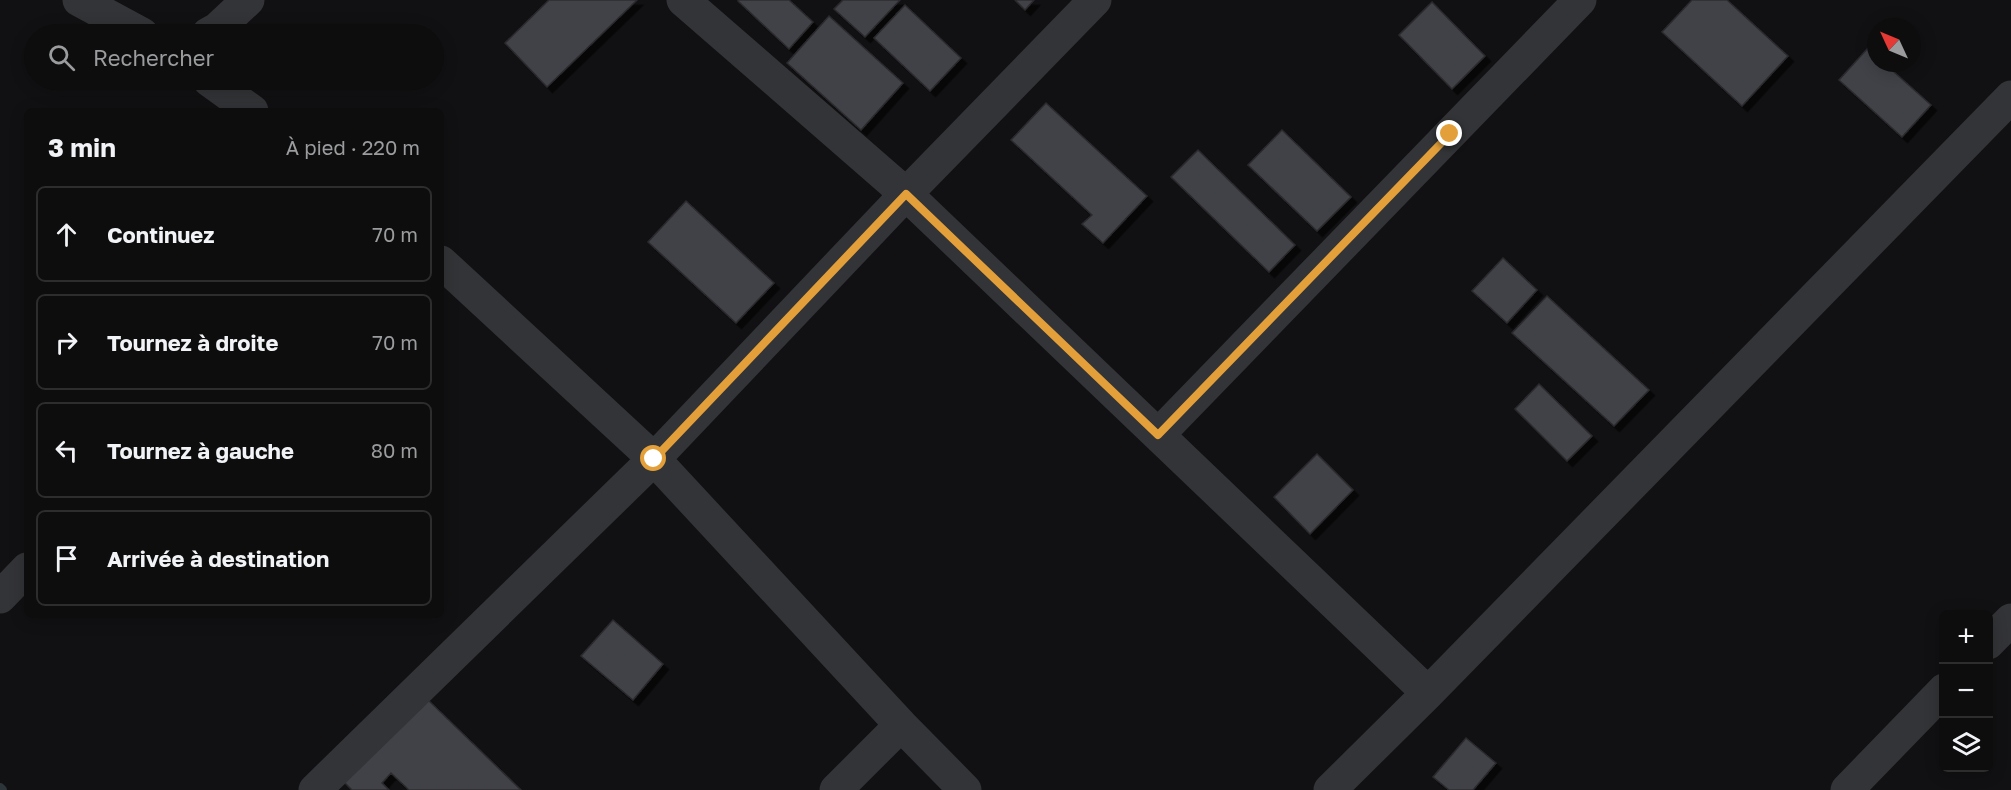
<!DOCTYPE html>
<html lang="fr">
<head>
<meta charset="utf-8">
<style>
  :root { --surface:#0d0d0e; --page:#161617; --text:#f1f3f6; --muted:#9a9c9e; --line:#2d2d2e }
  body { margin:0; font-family:"Golos Text",sans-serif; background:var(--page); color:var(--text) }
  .controls { position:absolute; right:18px; bottom:18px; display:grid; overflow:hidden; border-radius:9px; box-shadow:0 3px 15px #0003 }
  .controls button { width:54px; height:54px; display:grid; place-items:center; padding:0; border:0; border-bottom:2px solid var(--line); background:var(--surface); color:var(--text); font:30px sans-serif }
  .compass { position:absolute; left:1867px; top:18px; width:54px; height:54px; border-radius:50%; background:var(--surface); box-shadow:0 3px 15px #0003; rotate:314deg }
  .stop { position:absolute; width:18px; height:18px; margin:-14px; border:4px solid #e39f39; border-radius:50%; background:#fff }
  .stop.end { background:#e39f39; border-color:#fff; box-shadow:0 2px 6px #0008 }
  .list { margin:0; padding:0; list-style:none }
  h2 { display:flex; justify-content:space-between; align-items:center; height:78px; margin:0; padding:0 24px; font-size:26px }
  h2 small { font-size:20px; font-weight:400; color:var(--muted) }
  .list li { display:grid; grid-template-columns:39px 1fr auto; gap:18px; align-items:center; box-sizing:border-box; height:96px; margin:0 12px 12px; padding:0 12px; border:2px solid var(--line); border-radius:9px }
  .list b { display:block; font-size:22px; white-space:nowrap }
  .list em { font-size:20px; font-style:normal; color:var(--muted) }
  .icon { flex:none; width:33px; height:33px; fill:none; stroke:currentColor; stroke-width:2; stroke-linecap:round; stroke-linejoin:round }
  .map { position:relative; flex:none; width:2011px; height:790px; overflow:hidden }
  .search { position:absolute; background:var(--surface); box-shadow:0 3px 15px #0003; left:24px; top:24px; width:420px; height:66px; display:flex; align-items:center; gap:15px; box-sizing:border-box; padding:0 21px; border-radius:33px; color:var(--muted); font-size:22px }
  .panel { position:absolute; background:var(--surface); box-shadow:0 3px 15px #0003; left:24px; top:108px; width:420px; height:510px; border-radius:9px }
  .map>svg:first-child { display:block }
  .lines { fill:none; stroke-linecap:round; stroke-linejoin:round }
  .stream { stroke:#2c353a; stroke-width:10 }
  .building { fill:#404246; stroke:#2c2c2f; stroke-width:1.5; filter:url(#shadow) }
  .minor { stroke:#333437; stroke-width:33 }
  .tertiary { stroke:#333437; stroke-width:33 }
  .route { stroke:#e39f39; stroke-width:8 }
</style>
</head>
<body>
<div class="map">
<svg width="2011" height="790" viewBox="0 0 2011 790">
  <defs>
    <filter id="shadow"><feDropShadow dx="5.5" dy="5.5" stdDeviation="0" flood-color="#0009"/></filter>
  </defs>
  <rect width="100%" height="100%" fill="#111113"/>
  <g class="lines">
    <!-- stream -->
    <path class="stream" d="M0,788L2,790"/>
  </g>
  <!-- building -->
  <path class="building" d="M549,0H637L547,87L505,43Z
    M739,0H789L813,22L789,49L738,1Z
    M843,0H900L865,37L834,9Z
    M1015,0H1034L1025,10Z
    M1692,0H1727L1788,56L1742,106L1662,32Z
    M1432,2L1485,56L1452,89L1399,35Z
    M905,5L961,58L930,91L874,38Z
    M829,16L903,83L861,130L787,63Z
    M1868,48L1876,55V63H1884L1931,105L1902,137L1839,80Z
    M1046,103L1147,196L1103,243L1082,224L1092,215L1011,140Z
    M1282,130L1351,197L1317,231L1248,165Z
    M1198,150L1295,245L1269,272L1171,177Z
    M686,201L774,283L736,323L648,242Z
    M1503,258L1537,290L1507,323L1472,291Z
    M1547,296L1649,390L1614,426L1512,333Z
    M1539,384L1592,436L1567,461L1515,409Z
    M1317,454L1353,490L1310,534L1274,497Z
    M613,620L663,664L633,700L581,656Z
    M426,698L521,790H409L391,773L382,783L389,790H352L344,782Z
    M1466,738L1496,763L1473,790H1449L1433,777Z"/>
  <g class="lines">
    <!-- minor -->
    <path class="minor" d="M683,0L906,194L1428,693
      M209,80L252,111
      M441,262L654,459L901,725L965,790
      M1158,435L1580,0
      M0,597L27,569
      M1988,643L2011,620
      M315,790L654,459L906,194L1095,0
      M836,790L901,725
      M1330,790L1428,693L2011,97
      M1847,790L1944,690"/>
    <!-- tertiary -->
    <path class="tertiary" d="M79,0L142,34
      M208,34L217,29L248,0"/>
  </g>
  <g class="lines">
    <!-- route -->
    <path class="route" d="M654,459L906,194L1158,435L1450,134"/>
  </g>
</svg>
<div class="controls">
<button>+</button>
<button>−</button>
<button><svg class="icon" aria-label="layers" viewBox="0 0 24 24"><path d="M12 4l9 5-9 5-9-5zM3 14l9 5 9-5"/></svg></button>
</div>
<svg class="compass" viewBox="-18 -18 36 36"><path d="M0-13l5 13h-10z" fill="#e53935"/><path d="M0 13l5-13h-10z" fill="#9a9c9e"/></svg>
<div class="stop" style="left:654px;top:459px"></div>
<div class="stop end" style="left:1450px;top:134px"></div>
<div class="search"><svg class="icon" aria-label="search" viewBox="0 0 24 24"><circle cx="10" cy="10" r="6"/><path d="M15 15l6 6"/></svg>Rechercher</div>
<section class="panel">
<h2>3 min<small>À pied · 220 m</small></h2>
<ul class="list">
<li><svg class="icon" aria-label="ahead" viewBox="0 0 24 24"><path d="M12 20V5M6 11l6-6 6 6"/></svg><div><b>Continuez</b></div><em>70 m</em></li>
<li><svg class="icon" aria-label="right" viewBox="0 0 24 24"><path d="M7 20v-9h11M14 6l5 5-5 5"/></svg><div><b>Tournez à droite</b></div><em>70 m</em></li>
<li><svg class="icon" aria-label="left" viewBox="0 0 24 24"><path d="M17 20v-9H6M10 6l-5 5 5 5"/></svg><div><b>Tournez à gauche</b></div><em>80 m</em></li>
<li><svg class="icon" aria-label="arrive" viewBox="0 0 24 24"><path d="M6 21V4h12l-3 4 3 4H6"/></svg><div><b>Arrivée à destination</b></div></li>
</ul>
</section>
</div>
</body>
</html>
